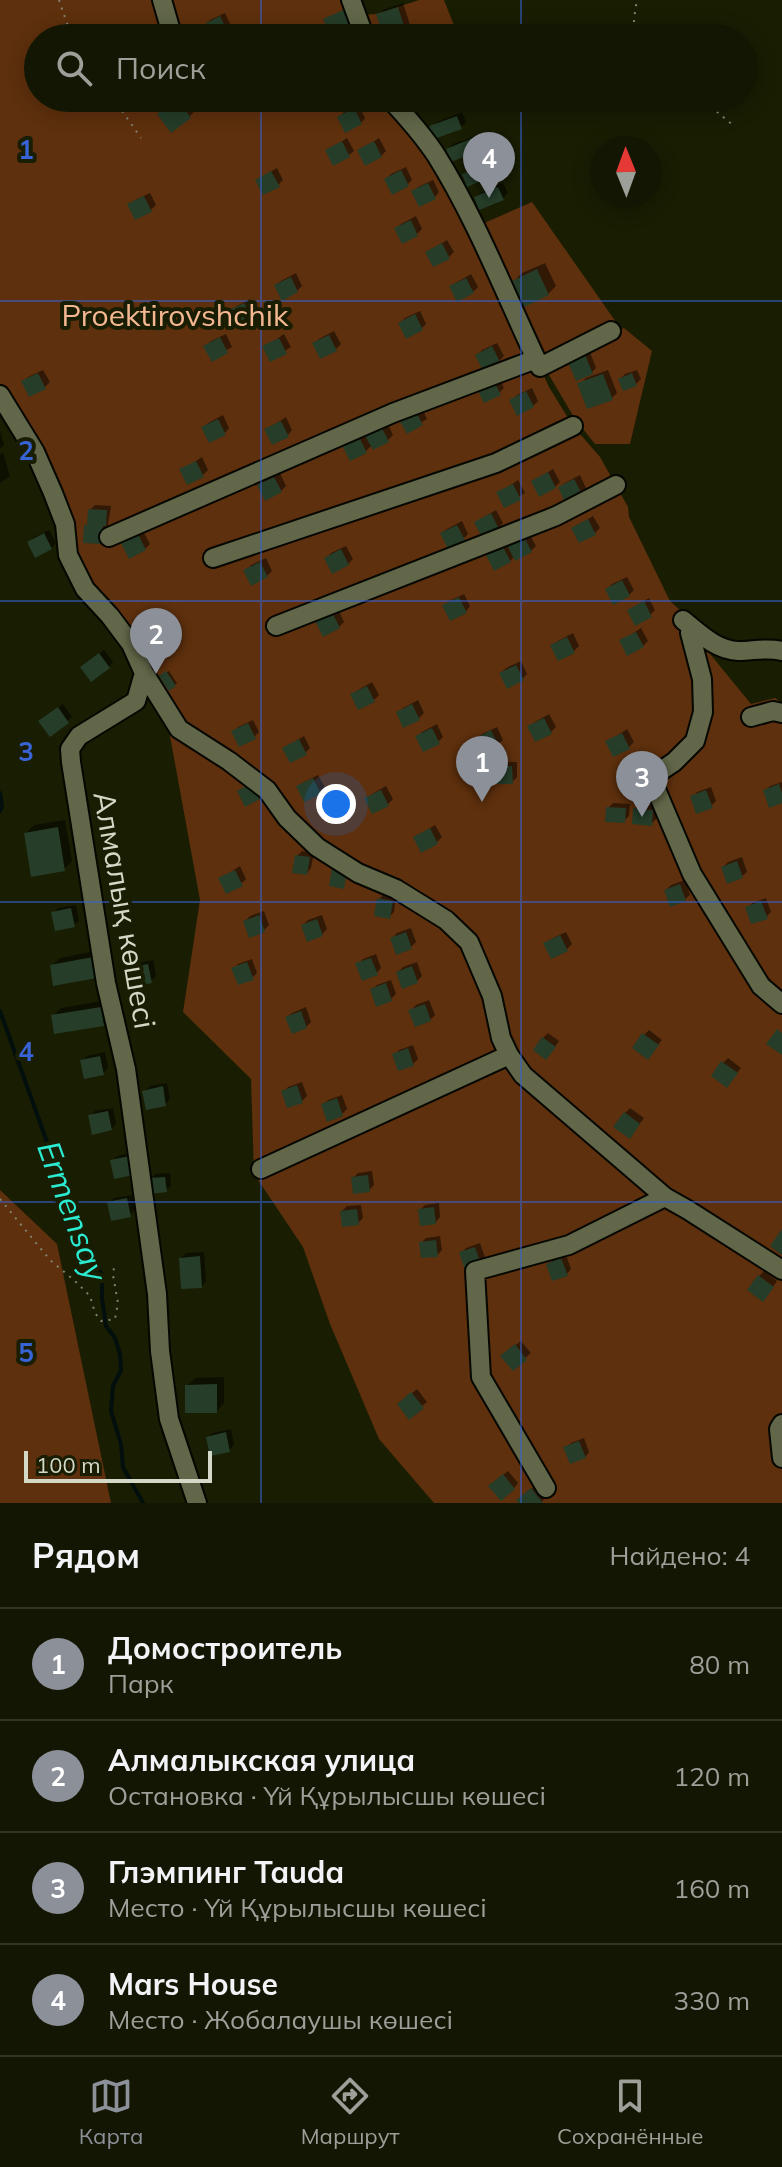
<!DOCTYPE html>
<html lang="ru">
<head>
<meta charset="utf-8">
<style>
  :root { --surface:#131602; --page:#1c1f0c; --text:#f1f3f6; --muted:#9d9f99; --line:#323524; --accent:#8c9099 }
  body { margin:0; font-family:Mulish,sans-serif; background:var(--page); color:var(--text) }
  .compass { position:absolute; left:590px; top:136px; width:72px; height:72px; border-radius:50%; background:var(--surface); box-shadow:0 4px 20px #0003; rotate:359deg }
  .scale { position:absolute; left:24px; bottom:20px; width:188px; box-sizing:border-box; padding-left:8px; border:4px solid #d4d8c7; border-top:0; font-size:22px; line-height:28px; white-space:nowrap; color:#d4d8c7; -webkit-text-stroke:6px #191d02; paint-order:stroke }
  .you { position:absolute; left:336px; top:804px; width:28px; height:28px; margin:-20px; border:6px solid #fff; border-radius:50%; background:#1a73e8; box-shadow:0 0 0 12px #1a73e833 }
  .badge { display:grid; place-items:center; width:52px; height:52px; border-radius:50%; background:var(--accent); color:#fff; font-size:26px; font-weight:700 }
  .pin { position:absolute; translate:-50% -66px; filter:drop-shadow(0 2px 4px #0008) }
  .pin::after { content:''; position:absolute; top:42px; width:28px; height:24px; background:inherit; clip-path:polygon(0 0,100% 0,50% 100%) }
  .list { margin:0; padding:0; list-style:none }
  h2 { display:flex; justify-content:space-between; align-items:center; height:104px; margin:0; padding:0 32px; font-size:34px }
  h2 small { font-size:26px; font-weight:400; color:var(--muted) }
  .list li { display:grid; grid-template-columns:52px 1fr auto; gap:24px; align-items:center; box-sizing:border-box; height:112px; padding:0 32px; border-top:2px solid var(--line) }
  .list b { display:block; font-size:30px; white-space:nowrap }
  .list p { margin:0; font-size:26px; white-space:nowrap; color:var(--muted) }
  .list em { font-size:26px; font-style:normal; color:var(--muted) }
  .icon { flex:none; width:44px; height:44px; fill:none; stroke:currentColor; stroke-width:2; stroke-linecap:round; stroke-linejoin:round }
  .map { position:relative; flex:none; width:782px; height:1503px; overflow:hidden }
  .search { position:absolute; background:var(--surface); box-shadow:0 4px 20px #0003; left:24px; right:24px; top:24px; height:88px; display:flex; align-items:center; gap:20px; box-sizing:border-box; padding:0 28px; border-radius:44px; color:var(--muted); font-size:30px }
  .sheet { height:552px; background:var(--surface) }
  nav { display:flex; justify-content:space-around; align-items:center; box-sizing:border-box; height:112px; border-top:2px solid var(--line); background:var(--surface); font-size:22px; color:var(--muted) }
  nav a { display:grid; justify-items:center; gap:4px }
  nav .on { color:var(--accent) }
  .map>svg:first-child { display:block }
  .green { fill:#5e300d }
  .shadow { fill:#0007 }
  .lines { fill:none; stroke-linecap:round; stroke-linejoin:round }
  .stream { stroke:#020f0d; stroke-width:4 }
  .building { fill:#253d29 }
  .minor-casing { stroke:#050700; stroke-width:22 }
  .path { stroke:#80846e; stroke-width:2; stroke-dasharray:2 6; stroke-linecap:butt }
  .minor { stroke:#616748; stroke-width:18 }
  .grid { fill:none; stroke:#3863d5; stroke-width:2; stroke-opacity:0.55 }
  .labels { text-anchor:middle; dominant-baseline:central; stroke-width:8; stroke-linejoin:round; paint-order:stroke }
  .park-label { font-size:30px; fill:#f4b791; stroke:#191d02 }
  .street-label { font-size:30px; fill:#d4d8c7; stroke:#191d02 }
  .water-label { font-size:32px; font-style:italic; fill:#2becd2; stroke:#191d02 }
  .grid-label { font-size:26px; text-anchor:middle; font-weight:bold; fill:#3863d5; stroke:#191d02; stroke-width:8; stroke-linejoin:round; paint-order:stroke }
</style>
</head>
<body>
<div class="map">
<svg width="782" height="1503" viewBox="0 0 782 1503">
  <rect width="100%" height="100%" fill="#191d02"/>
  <!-- green -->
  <path class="green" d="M0,0H351L365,38H38V98H389L475,227L532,202L616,322L536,359L549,387L573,426L600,457L628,507L629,517L670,601L693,622L706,649L751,704L775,698L782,703V1503H434L379,1439L330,1324L303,1247L254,1174L251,1079L183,1012L200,900L159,676L85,589L65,524L0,395Z
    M419,0H444L459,38H384L382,33L373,38L364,15L376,14Z
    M624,328L652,351L630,444H595L575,419L549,375L546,367Z
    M0,1190L57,1244L111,1503H0Z"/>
  <!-- shadow -->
  <path class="shadow" d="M403,3L411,28L406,33L386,38L378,15L383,10Z
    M225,13L231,26L227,31L205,25L210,20Z
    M277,27L283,38H259L263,34Z
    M168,28L170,38H158L156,32L158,31Z
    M180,98H184L194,112L189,117L164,109Z
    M402,98H423L425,102L420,107Z
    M359,105L365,118L361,123L339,117L344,112Z
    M462,112L466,122L461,127H432L437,122Z
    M478,135L482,144L477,149H448L453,144Z
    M347,138L354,151L349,155L328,150Z
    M379,138L386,151L381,156L360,150Z
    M491,160L496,169L491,174L464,175L469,170Z
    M406,167L412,180L407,185L386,179L391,174Z
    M277,168L283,180L278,185L257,180Z
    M433,180L439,192L435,197L413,192L418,187Z
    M503,183L508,193L503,198L476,197L481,193Z
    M150,193L156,205L151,210L136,218L130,205L135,200Z
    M416,216L422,229L417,234L402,242L396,229L401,224Z
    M447,240L454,252L449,257L428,252Z
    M545,263L556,286L548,294L514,281L522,273Z
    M296,273L302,286L297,291L276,285L281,281Z
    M471,274L478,287L473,292L452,286L457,282Z
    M250,299L256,312L251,317L230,312L235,307Z
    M158,305L168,309L163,324L158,328L153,310Z
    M420,311L426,324L421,329L400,323L405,318Z
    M334,331L341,344L336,349L315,343L319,339Z
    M226,334L232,347L212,359L206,346L211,341Z
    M284,334L291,347L271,360L265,347Z
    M497,343L504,356L499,361L478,355L482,350Z
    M588,347L596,368L586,378L608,370L617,393L612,398L580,384L591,373L574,353Z
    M43,370L50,382L45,387L23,382L28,377Z
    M637,370L641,379L636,384L620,379L625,374Z
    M498,376L504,388L499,393L485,401Z
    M532,388L538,401L533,406L512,400L517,395Z
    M421,406L427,419L407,431Z
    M223,415L229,428L225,433L203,428L208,423Z
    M286,417L292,430L288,435L266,430Z
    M387,422L393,435L388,440L373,447L372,445L366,451L344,446Z
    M0,431L4,445L0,449Z
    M3,453L10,476L0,483V454Z
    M202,457L208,470L203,475L188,482L182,470Z
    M553,469L560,482L555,487L534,481Z
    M280,473L286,486L281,491L260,485L265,481Z
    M580,475L586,488L581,493L560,487L565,483Z
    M518,480L525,493L505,505L499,493Z
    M95,505L111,506L106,537L86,526L90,522V510Z
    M496,510L503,523L498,528L476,522Z
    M593,516L600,528L595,533L574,528Z
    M462,521L468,534L463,539L442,533L447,529Z
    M49,530L56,543L51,548L30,542L34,537Z
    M143,531L150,544L145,549L124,543L128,538Z
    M529,533L536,546L531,551L515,556L510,561L488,556L493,551Z
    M346,546L353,559L348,564L327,558L331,553Z
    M266,558L272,571L267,576L246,570L251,565Z
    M627,577L634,590L629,595L608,589L612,584Z
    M464,594L470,606L466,611L444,606L449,601Z
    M649,598L655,610L650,615L629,610Z
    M338,609L344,622L339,627L318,621Z
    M641,628L648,641L643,646L622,641Z
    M573,633L579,646L574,651L559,658L553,646L558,641Z
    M104,650L113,662L109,667L87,662Z
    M521,661L527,674L522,679L501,673L506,668Z
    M169,671L177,683L170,689L162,676Z
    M372,682L379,695L374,700L353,695L358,690Z
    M418,700L424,713L419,718L404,725L398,713L403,708Z
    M63,704L72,717L67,721L46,717Z
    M549,714L556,727L551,732L536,739L530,727L535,722Z
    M253,720L259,732L254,737L233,732L238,727Z
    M437,724L443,737L438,742L417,737L422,732Z
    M497,727L503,740L498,744L477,739L482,734Z
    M627,729L634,742L629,747L614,754L608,742Z
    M304,736L310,748L305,753L284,748Z
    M499,762H517V777L512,782L494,767Z
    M318,775L325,787L320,792L299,787L304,782Z
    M782,782V801L765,791L770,786Z
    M386,786L393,799L388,804L367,799L372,794Z
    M711,787L716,801L711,806L693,797L697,792Z
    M613,803L630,804L629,816L624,821L608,808Z
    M640,804L657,806L656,819L651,824L635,809Z
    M65,820L72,861L64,869L26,833L34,825Z
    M435,825L442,837L437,842L416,837Z
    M302,851L314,853L311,868L307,873L297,856Z
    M742,857L747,872L742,876L723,867L728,862Z
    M240,866L246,879L241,884L220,879Z
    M685,880L690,895L685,899L666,890L671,885Z
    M384,894L396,896L394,912L389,917L379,899Z
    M766,898L771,912L766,917L748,908L752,903Z
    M76,905L79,921L74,925L53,913L58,908Z
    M264,911L269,925L264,930L245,921L250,916Z
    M322,915L327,929L322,934L303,925L308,920Z
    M411,928L416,942L411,947L392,938L397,933Z
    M566,932L572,944L567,949L552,957L546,944L551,939Z
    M101,950L104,968L52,966L60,958Z
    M376,954L381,968L377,973L358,964L363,959Z
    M252,959L257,973L252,978L234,969L238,964Z
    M153,960L156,976L151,981L130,969L135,964Z
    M417,962L422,976L417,981L398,972L403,967Z
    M391,980L396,994L391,999L372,990L377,985Z
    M108,1000L111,1016L103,1024L53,1016L61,1008Z
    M429,1000L435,1015L430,1020L411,1010L416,1005Z
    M306,1007L311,1022L306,1027L287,1017L292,1013Z
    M649,1030L662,1040L652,1052L644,1035Z
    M548,1033L559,1041L551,1052L543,1038Z
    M413,1045L418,1059L413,1064L400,1069L395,1055L399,1050Z
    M105,1052L108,1068L103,1073L82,1061L87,1056Z
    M728,1058L741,1068L731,1080L723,1063Z
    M302,1082L307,1096L302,1101L283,1092L288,1087Z
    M167,1083L170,1099L165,1104L145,1091L150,1086Z
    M342,1095L347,1109L342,1114L329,1119L323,1105L328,1100Z
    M113,1108L116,1124L111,1129L90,1116L95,1111Z
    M630,1108L644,1118L634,1131L625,1113Z
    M135,1152L133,1173L112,1161L117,1156Z
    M372,1171L374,1185L369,1190L353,1178L358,1173Z
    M170,1173L171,1186L166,1190L150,1179L155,1174Z
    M132,1195L135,1210L130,1215L109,1203L114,1198Z
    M439,1203L440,1217L436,1222L420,1210L425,1205Z
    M361,1205L363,1218L358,1223L342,1211L347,1206Z
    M440,1236L442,1250L437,1255L421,1243L426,1238Z
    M480,1243L485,1257L480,1262L461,1253L466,1248Z
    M204,1252L206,1281L202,1286L181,1258L186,1253Z
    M566,1255L571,1269L567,1274L548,1265L553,1260Z
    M764,1271L777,1281L768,1294L759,1276Z
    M521,1341L531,1353L513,1368L508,1351Z
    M224,1377V1403L217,1411L187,1386L195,1378Z
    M417,1389L427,1402L422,1406L404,1400Z
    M231,1429L234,1445L229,1450L208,1437L213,1433Z
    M584,1438L589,1452L585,1457L566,1448L571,1443Z
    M508,1471L518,1483L514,1488L496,1481Z
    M536,1485L546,1497L540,1503H521L524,1495Z"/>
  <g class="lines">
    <!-- stream -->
    <path class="stream" d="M0,793L2,806L0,811
      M0,1011L89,1259L102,1274V1298L106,1326L115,1338L120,1354L121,1370L113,1386L111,1411L121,1444L123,1467L143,1503"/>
  </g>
  <!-- building -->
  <path class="building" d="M398,7L407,35L398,38H384L376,14Z
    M348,8L356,26L331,37L323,19Z
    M220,16L228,32L216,38H210L203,25Z
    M78,98H94L97,104L85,110Z
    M400,98H417L421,109L405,114Z
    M177,99L191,118L171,133L157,114Z
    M354,108L362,124L345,133L337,117Z
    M457,116L462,129L434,139L429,126Z
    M473,138L478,151L451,162L446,149Z
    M342,141L350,157L333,166L325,150Z
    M374,141L382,157L365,166L357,150Z
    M486,164L492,176L467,187L462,174Z
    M401,170L409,186L392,195L384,179Z
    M271,171L280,187L263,195L255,180Z
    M428,183L436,199L419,207L411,191Z
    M498,187L504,200L479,210L474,197Z
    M144,196L152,212L135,220L127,204Z
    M411,220L418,236L402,244L394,228Z
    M442,243L450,259L433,267L425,252Z
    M537,269L549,295L524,307L512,281Z
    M291,277L298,292L282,301L274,285Z
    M466,278L474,293L457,302L449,286Z
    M244,303L252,318L235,327L227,311Z
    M151,309L165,314L159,331L145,326Z
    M415,314L423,330L406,339L398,323Z
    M329,335L337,351L320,359L312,343Z
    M220,337L228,353L212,362L203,346Z
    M279,338L287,354L270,362L262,346Z
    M492,346L500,362L483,371L475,355Z
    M583,350L593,374L576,381L566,357Z
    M38,373L46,389L29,397L21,381Z
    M632,373L637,386L623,391L618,379Z
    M603,374L613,400L587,409L577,383Z
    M493,379L501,395L484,403L476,387Z
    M526,391L534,407L517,416L509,400Z
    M415,410L423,425L407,434L398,418Z
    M218,419L226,435L209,443L201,427Z
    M281,421L289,437L272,445L264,429Z
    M381,426L389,442L373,450L364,434Z
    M359,437L367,453L350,461L342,445Z
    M196,461L204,477L187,485L179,469Z
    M548,472L556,488L539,497L531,481Z
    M274,477L282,492L265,501L257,485Z
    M574,479L582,494L565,503L558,487Z
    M513,484L521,500L504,508L496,492Z
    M88,509L107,510L106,526H103L102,544L83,543L84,525H87Z
    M491,513L499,529L482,538L474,522Z
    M588,519L596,535L579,543L571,528Z
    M457,525L465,540L448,549L440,533Z
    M44,533L52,549L35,558L27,542Z
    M138,534L146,550L129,559L121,543Z
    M524,537L532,552L515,561L507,545Z
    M503,547L511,562L494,571L486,555Z
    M341,549L349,565L332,574L324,558Z
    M260,562L268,577L251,586L243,570Z
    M622,580L630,596L613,605L605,589Z
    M459,597L467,613L450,621L442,605Z
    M644,601L652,617L635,626L627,610Z
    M332,612L340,628L323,637L315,621Z
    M636,632L644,647L627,656L619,640Z
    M567,637L575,653L558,661L550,645Z
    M99,653L110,668L91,682L80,667Z
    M516,665L524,680L507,689L499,673Z
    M166,671L176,686L169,691L159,676Z
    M367,686L375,702L358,710L350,694Z
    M412,704L420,720L403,728L396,712Z
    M58,707L69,723L50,737L38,721Z
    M544,718L552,734L535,742L527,726Z
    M248,723L256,739L239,747L231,731Z
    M432,728L440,744L423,752L415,736Z
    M491,730L499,746L482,754L474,739Z
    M622,733L630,749L613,757L605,741Z
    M299,739L307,755L290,763L282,748Z
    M492,766H512L513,784H493Z
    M313,778L321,794L304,802L296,786Z
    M253,782L262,798L245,807L237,791Z
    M779,784L782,793V803L769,808L763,790Z
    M381,790L389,806L372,814L364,798Z
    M706,790L713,808L696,814L690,796Z
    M606,807L626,808L625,823L605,822Z
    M633,808L653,810L652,826L632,824Z
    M58,827L65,871L31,877L24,833Z
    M430,828L438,844L421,853L413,837Z
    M295,855L310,857L307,875L292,873Z
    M737,861L743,878L727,884L721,867Z
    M332,868L347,871L344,889L329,886Z
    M235,870L243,886L226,894L218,878Z
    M680,884L686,901L670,907L664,890Z
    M377,898L393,901L390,919L374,916Z
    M761,901L768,919L751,924L745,907Z
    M71,908L75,927L55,931L51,912Z
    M259,915L265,932L249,938L243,921Z
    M317,919L323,936L307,942L301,925Z
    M406,932L412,949L396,955L390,938Z
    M560,935L568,951L551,959L543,943Z
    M93,957L97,978L53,986L50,965Z
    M371,958L378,975L362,981L355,963Z
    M247,962L254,980L238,985L231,968Z
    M148,964L152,983L132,987L128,968Z
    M412,966L418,983L402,989L396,972Z
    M386,983L392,1001L376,1007L370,989Z
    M425,1004L431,1021L415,1027L408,1010Z
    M101,1007L104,1026L54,1034L51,1015Z
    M301,1011L307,1028L292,1034L285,1017Z
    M777,1029L782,1033V1055L766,1044Z
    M642,1033L659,1045L648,1060L632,1048Z
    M542,1037L556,1047L546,1060L533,1050Z
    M408,1048L414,1066L398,1071L392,1054Z
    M100,1056L104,1075L84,1079L80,1060Z
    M721,1061L738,1073L727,1088L711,1076Z
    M297,1085L303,1103L287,1108L281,1091Z
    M163,1086L166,1106L146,1110L142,1091Z
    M337,1098L343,1116L327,1122L321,1104Z
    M108,1111L112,1130L92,1135L88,1115Z
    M624,1112L640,1124L630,1139L613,1127Z
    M130,1156L134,1175L114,1179L110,1160Z
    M368,1175L370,1192L353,1194L351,1177Z
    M165,1177L167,1192L150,1194L148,1178Z
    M127,1198L131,1217L111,1221L107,1202Z
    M434,1207L436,1224L420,1226L418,1209Z
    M357,1209L359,1225L342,1227L340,1211Z
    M782,1229V1255L770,1246Z
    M436,1240L438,1257L421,1258L419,1242Z
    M475,1247L481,1264L465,1270L459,1252Z
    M200,1256L202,1288L181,1289L179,1258Z
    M561,1258L568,1276L552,1281L546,1264Z
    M758,1275L774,1287L763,1302L747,1290Z
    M515,1344L527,1360L513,1371L500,1356Z
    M217,1384V1413H185V1385Z
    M411,1392L424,1408L409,1420L397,1404Z
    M226,1432L230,1452L210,1456L206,1437Z
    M579,1441L586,1458L570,1464L563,1447Z
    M503,1474L515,1489L501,1501L488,1486Z
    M531,1488L543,1503H519L516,1500Z"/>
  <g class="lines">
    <defs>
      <path id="minor" d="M162,0L173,38
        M351,0L365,38
        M540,367L611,331
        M0,395L35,452L53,493L65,524L68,555L85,589L110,616L131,644L144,673L179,729L229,761L267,790L287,818L317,847L358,873L396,889L446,920L469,942L492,996L501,1038L509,1055L523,1075L665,1197L688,1210L782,1270
        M109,537L393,413L536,359C504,291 476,219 436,155C422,134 406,116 389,98
        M213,558L496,463L573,426
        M683,620C699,633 716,650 738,651C753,651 767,647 782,651
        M276,626L556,516L616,485
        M690,633L702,679L703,712L695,741L674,762L656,774L655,787L692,874L761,986L782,1004
        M144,673L136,701L79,736L70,749L71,762L106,983L126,1069L157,1294L160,1351L169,1419L197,1503
        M751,717L773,711L782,713
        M261,1169L509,1055
        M782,1424L779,1429L782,1458
        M546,1488L481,1377L475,1271L569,1245L665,1197"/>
    </defs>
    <!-- minor casing -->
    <use href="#minor" class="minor-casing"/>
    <!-- path -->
    <path class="path" d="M59,0L72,38
      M634,38V18L637,0
      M113,98L141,138
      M688,98L716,111L734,126
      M0,1199L50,1260L75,1281L90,1296L95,1313L101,1321L115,1319L118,1303L113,1275L114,1267"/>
    <!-- minor -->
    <use href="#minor" class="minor"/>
  </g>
  <!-- grid -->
  <path class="grid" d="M261,0V38M521,0V38M261,98V1503M521,98V1503M0,301H782M0,601H782M0,902H782M0,1202H782"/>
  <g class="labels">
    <!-- park labels -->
    <g class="park-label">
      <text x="175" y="315">Proektirovshchik</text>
    </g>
    <!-- street labels -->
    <g class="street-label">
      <text transform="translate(125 910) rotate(80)">Алмалық көшесі</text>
    </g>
    <!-- water labels -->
    <g class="water-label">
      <text transform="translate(73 1211) rotate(70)">Ermensay</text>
    </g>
  </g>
  <g class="grid-label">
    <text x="26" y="159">1</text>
    <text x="26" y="460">2</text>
    <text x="26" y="761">3</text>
    <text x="26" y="1061">4</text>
    <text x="26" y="1362">5</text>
  </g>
</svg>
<svg class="compass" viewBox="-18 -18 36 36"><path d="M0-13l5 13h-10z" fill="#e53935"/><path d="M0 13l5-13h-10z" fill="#9d9f99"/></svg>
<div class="scale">100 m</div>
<div class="you"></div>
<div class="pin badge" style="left:482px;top:802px">1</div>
<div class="pin badge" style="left:156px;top:674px">2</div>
<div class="pin badge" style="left:642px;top:817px">3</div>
<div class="pin badge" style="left:489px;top:198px">4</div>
<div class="search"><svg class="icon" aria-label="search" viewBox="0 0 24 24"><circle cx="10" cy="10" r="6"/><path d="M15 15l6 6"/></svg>Поиск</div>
</div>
<section class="sheet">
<h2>Рядом<small>Найдено: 4</small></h2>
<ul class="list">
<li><span class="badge">1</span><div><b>Домостроитель</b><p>Парк</p></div><em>80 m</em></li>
<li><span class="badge">2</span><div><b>Алмалыкская улица</b><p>Остановка · Үй Құрылысшы көшесі</p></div><em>120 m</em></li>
<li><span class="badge">3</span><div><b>Глэмпинг Tauda</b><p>Место · Үй Құрылысшы көшесі</p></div><em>160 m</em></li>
<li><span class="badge">4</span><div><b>Mars House</b><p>Место · Жобалаушы көшесі</p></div><em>330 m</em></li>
</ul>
</section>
<nav>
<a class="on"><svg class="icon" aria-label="map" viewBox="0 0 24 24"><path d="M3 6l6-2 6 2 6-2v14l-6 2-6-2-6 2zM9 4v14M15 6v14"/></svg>Карта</a>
<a><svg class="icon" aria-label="directions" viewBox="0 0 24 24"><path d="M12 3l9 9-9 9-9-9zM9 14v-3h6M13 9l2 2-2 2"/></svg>Маршрут</a>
<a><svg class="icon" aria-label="saved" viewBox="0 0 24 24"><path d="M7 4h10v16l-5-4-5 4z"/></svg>Сохранённые</a>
</nav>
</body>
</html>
